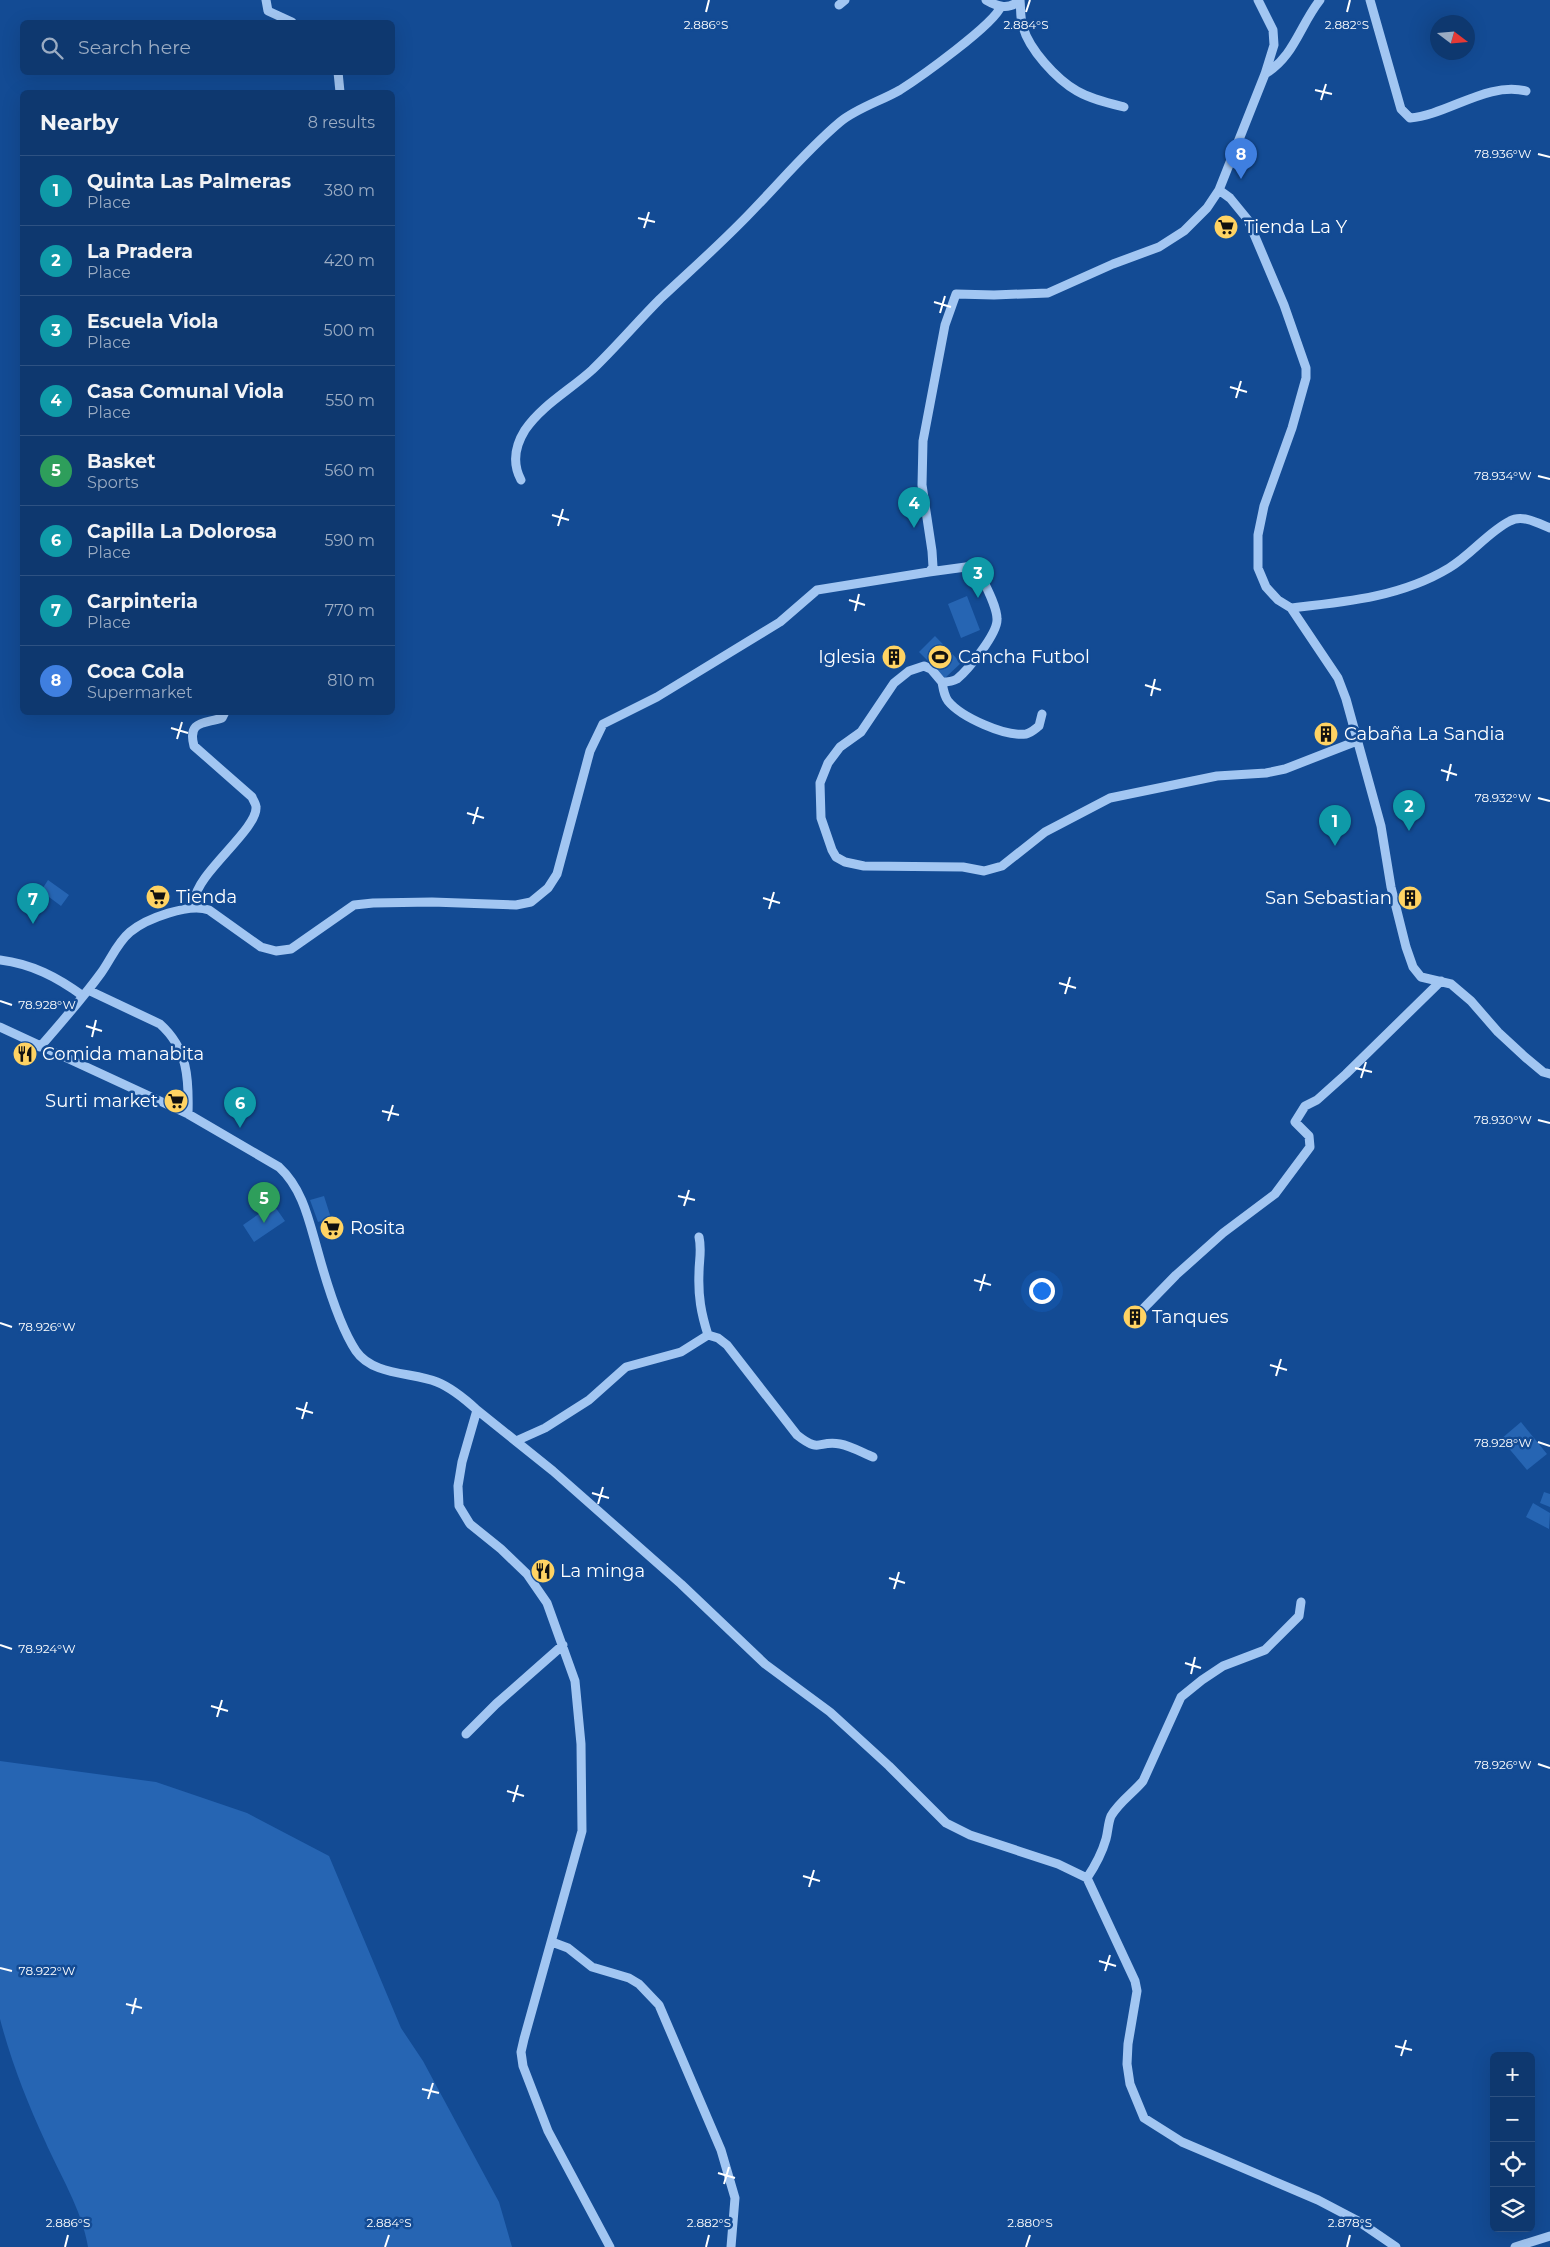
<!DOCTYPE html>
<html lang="en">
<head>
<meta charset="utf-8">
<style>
  :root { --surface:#0e386f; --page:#1c4377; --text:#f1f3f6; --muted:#9bacc3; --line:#2e5282; --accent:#8abfa5 }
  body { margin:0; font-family:Montserrat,sans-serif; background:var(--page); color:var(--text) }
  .controls { position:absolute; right:15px; bottom:15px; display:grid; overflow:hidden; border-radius:8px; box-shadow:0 5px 20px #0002 }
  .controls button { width:45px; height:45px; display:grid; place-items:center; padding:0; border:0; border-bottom:1px solid var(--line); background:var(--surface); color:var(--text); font:25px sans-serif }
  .compass { position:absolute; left:1430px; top:15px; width:45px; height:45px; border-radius:50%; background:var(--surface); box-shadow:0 5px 20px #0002; rotate:106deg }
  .you { position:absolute; left:1041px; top:1290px; width:18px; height:18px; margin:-12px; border:4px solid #fff; border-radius:50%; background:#1a73e8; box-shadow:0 0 0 8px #1a73e833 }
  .badge { display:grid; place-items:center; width:32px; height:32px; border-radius:50%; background:var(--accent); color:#fff; font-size:16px; font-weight:700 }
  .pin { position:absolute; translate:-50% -41px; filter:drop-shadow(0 1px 2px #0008) }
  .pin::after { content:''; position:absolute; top:26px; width:18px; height:15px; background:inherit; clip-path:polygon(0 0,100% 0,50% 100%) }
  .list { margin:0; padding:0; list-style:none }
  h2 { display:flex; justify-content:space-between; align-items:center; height:65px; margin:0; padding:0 20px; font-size:21px }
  h2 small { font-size:16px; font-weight:400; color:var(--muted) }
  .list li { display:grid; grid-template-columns:32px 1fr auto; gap:15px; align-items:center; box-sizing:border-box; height:70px; padding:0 20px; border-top:1px solid var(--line) }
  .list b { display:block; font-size:19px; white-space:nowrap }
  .list p { margin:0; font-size:16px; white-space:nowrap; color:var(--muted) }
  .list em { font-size:16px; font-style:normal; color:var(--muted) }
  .icon { flex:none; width:28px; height:28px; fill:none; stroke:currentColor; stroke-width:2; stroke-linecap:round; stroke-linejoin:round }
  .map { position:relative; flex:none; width:1550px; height:2247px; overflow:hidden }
  .search { position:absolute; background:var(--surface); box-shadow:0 5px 20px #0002; left:20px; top:20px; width:375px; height:55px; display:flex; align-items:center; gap:12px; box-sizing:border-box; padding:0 18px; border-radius:8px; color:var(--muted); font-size:19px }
  .panel { position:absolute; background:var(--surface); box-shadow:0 5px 20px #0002; left:20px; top:90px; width:375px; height:625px; border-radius:8px }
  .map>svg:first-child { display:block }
  .green { fill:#2665b3 }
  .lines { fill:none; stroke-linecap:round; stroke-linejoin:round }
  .minor { stroke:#a2c6f2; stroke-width:9 }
  .ticks { fill:none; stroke:#fff; stroke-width:2 }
  .labels { text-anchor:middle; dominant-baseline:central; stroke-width:5; stroke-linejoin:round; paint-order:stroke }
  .poi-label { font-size:18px; fill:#fff; stroke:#134b94; text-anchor:start }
  .ticks-label { font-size:12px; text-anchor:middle; fill:#fff; stroke:#134b94; stroke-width:5; stroke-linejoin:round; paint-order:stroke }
</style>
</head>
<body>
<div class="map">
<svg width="1550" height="2247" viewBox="0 0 1550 2247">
  <rect width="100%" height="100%" fill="#134b94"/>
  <!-- green -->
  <path class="green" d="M967,596L980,630L961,638L948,604Z
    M935,636L961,663L945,678L919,652Z
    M48,880L69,895L61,906L41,891Z
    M324,1196L331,1218L318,1222L310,1200Z
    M273,1204L285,1221L254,1242L243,1225Z
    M1521,1422L1547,1454L1527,1470L1501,1439Z
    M1544,1492L1550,1494V1507L1540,1503Z
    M1533,1503L1550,1513L1549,1529L1526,1517Z
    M0,1761L156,1782L247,1813L329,1856L401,2028L423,2061L499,2202L512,2247H88C82,2210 60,2175 45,2141C27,2102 11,2061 0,2019Z"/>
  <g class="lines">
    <!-- minor -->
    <path class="minor" d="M266,0L268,11L292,22
      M986,0C998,7 1009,10 1020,0
      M1020,0C1021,9 1020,19 1023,27C1029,49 1056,79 1077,91C1091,99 1108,103 1124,107
      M1370,0L1401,109L1410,118C1447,115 1488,81 1526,91
      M839,5L845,0
      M338,72L340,92
      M1265,74C1294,57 1300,25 1320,0
      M1219,190L1230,198L1248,220L1284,305L1306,368V378L1292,428L1264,506L1258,535V568L1266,587L1278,600L1291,608L1338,678L1346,699L1381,826L1391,887L1406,947L1413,967L1421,977L1451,984L1471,1001L1498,1032L1525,1057L1543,1072L1550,1074
      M521,480C512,463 515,446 525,430C542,405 570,390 592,370C616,347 637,322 660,299C692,269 725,240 755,208C783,179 809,148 840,122C857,108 881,101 900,90C919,78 995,24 1001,6
      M929,572L973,566L977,568C983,581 997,605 997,619C998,633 968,670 957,679C952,682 947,682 942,682L931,669L924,666L909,671L894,683L861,732L840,747L828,763L820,783L821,818L832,850L836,857L845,862L864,866L963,867L984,871L1002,866L1045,832L1110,798L1217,776L1266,773L1285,769L1357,741
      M1291,608C1346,602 1401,597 1449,568C1471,555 1488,532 1510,521C1522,514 1538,523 1550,528
      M942,682C943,688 944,696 948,701C961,717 1005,737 1026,734C1031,733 1035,729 1039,726L1042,714
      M200,906L195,900C195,875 258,829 256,807C256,804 253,800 252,797L194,746C187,720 205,724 222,718L225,712
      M0,960C32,964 57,977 83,996
      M88,990L160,1024C188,1049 189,1079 188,1114
      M0,1027L188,1114L279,1167C303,1189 309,1221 318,1252C326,1281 340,1327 356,1351C373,1376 413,1372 437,1382C452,1388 465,1399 477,1410L462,1462L458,1486L459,1506L470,1524L501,1549L527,1574L547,1603L575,1681L581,1744L582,1831L524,2039L521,2052L523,2066L548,2131L610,2247
      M40,1047C61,1023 82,999 101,973C111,959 117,943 130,932C147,918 189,903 209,910L261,947L276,951L291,949L354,905L373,903L432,902L516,905L531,902L548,888L557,874L590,751L603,724L657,697L780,622L817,590L929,572L933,567L932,551L922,485L923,441L945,325L956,294L994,295L1048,293L1113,264L1159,247L1184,231L1207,208L1219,190L1265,74L1274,45L1273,30L1258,0
      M699,1237C702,1250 699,1260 699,1273C698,1296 701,1313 708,1335
      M1140,1312L1176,1275L1223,1233L1275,1194L1310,1147L1309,1136L1295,1122L1305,1106L1317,1100L1346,1074L1441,981
      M477,1410L553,1471L681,1584L765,1664L830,1712L889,1766L946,1823L970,1835L1058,1864L1087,1878L1135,1981L1137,1991L1128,2044L1127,2064L1130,2084L1144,2118L1182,2142L1318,2200L1358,2221L1396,2247
      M516,1441L545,1428L589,1400L626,1367L681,1352L708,1335L718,1338L727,1345L797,1435C821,1454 817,1440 840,1444C851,1446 863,1453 873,1457
      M466,1734L496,1704L563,1645
      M1087,1878C1095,1866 1102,1853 1106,1839C1108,1832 1108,1823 1111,1816C1119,1802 1133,1793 1143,1781L1181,1697L1202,1680L1223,1666L1265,1650L1299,1616L1301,1602
      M552,1942L568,1948L592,1967L629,1978L639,1984L659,2005L721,2150L735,2198L731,2247
      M1515,2247L1550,2236"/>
  </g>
  <!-- ticks -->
  <path class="ticks" d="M706,12L709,0M1026,12L1030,0M1347,12L1350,0M1315,90L1332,94M1321,100L1326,84M1538,154L1550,157M638,218L655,222M644,228L649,212M934,302L951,307M940,313L945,296M1230,387L1247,392M1236,398L1241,381M1538,476L1550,479M552,515L569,520M558,526L563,509M849,600L865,605M855,611L859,594M1145,685L1161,690M1151,696L1155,679M171,728L188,733M177,739L182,722M1441,770L1457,775M1447,781L1451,764M1538,798L1550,801M467,813L484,818M473,824L478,807M763,898L780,903M769,909L774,892M1059,983L1076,988M1065,994L1070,977M0,1001L12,1005M86,1026L102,1031M92,1037L96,1020M1355,1068L1372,1072M1361,1078L1366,1062M382,1111L399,1115M1538,1120L1550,1123M388,1121L393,1105M678,1196L695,1200M684,1206L689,1190M974,1280L991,1285M980,1291L985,1274M0,1323L12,1327M1270,1365L1287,1370M1276,1376L1281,1359M296,1408L313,1413M302,1419L307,1402M1538,1442L1550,1446M592,1493L609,1498M598,1504L603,1487M889,1578L905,1583M894,1589L899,1572M0,1645L12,1649M1185,1663L1201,1668M1191,1674L1195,1657M211,1706L228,1711M217,1717L222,1700M1538,1764L1550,1768M507,1791L524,1796M513,1802L518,1785M803,1876L820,1881M809,1887L814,1870M1099,1961L1116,1966M0,1968L12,1971M1105,1971L1110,1955M126,2004L142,2008M132,2014L136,1998M1395,2046L1412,2050M1401,2056L1406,2040M422,2089L439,2093M428,2099L433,2083M718,2173L735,2178M724,2184L729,2167M65,2247L68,2235M385,2247L389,2235M706,2247L709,2235M1026,2247L1030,2235M1347,2247L1350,2235"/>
  <!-- icons -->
  <defs>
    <symbol id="supermarket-disc" viewBox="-11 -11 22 22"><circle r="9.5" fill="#ffd363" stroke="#134b94"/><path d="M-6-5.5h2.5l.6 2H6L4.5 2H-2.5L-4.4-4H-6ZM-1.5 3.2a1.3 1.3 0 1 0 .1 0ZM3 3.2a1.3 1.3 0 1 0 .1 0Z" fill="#111"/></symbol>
    <symbol id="building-disc" viewBox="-11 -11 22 22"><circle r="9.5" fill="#ffd363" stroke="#134b94"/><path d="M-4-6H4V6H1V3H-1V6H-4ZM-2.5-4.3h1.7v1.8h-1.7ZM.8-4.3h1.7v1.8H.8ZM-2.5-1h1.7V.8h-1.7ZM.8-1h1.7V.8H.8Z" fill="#111"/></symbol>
    <symbol id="stadium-disc" viewBox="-11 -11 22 22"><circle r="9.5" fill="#ffd363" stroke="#134b94"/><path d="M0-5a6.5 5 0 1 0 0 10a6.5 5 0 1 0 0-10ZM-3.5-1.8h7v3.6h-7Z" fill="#111"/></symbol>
    <symbol id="restaurant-disc" viewBox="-11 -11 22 22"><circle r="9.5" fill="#ffd363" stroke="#134b94"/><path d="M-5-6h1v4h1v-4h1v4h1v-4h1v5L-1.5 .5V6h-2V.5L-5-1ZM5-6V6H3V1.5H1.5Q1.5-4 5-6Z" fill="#111"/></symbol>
  </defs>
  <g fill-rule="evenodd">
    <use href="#supermarket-disc" x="1212" y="213" width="28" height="28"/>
    <use href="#building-disc" x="880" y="643" width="28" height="28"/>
    <use href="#stadium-disc" x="926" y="643" width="28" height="28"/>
    <use href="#building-disc" x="1312" y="720" width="28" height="28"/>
    <use href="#supermarket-disc" x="144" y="883" width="28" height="28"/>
    <use href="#building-disc" x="1396" y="884" width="28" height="28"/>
    <use href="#restaurant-disc" x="11" y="1040" width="28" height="28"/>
    <use href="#supermarket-disc" x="162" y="1087" width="28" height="28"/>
    <use href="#supermarket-disc" x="318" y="1214" width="28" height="28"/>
    <use href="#building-disc" x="1121" y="1303" width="28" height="28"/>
    <use href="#restaurant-disc" x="529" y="1557" width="28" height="28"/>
  </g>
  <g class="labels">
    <!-- poi labels -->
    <g class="poi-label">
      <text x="1244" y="227">Tienda La Y</text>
      <text x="876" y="657" text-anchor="end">Iglesia</text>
      <text x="958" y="657">Cancha Futbol</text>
      <text x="1344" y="734">Cabaña La Sandia</text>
      <text x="176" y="897">Tienda</text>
      <text x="1392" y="898" text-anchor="end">San Sebastian</text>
      <text x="42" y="1054">Comida manabita</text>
      <text x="158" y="1101" text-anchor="end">Surti market</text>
      <text x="350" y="1228">Rosita</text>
      <text x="1152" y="1317">Tanques</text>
      <text x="560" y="1571">La minga</text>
    </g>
  </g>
  <g class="ticks-label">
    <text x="706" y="29">2.886°S</text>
    <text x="1026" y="29">2.884°S</text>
    <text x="1347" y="29">2.882°S</text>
    <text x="1503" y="158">78.936°W</text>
    <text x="1503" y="480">78.934°W</text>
    <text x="1503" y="802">78.932°W</text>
    <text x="47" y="1009">78.928°W</text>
    <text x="1503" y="1124">78.930°W</text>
    <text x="47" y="1331">78.926°W</text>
    <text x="1503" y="1447">78.928°W</text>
    <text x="47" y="1653">78.924°W</text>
    <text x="1503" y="1769">78.926°W</text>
    <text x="47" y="1975">78.922°W</text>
    <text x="68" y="2227">2.886°S</text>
    <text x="389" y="2227">2.884°S</text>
    <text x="709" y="2227">2.882°S</text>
    <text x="1030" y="2227">2.880°S</text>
    <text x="1350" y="2227">2.878°S</text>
  </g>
</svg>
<div class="controls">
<button>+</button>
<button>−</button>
<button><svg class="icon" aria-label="locate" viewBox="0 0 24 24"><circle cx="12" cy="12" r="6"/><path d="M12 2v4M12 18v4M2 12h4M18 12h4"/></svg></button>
<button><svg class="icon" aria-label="layers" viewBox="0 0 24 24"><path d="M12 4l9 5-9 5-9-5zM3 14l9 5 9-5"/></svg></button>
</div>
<svg class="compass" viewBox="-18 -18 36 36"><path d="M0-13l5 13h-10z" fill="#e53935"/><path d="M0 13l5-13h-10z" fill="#9bacc3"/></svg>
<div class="you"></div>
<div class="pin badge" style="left:1335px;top:846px;background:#0f9aa8">1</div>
<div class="pin badge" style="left:1409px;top:831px;background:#0f9aa8">2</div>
<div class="pin badge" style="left:978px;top:598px;background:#0f9aa8">3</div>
<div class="pin badge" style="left:914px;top:528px;background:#0f9aa8">4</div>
<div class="pin badge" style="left:264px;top:1223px;background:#2e9e5b">5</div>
<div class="pin badge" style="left:240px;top:1128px;background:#0f9aa8">6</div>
<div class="pin badge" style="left:33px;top:924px;background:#0f9aa8">7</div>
<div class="pin badge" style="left:1241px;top:179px;background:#3f7fe0">8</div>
<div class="search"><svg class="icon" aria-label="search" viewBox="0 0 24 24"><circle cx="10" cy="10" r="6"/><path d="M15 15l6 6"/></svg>Search here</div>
<section class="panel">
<h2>Nearby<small>8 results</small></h2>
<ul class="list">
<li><span class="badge" style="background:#0f9aa8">1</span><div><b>Quinta Las Palmeras</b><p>Place</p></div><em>380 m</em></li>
<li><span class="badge" style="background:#0f9aa8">2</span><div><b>La Pradera</b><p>Place</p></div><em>420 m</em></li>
<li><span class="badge" style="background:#0f9aa8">3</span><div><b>Escuela Viola</b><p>Place</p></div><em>500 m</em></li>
<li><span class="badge" style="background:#0f9aa8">4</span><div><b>Casa Comunal Viola</b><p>Place</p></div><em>550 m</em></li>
<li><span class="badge" style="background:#2e9e5b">5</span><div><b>Basket</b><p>Sports</p></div><em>560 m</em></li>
<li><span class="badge" style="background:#0f9aa8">6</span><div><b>Capilla La Dolorosa</b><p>Place</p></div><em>590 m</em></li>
<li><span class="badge" style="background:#0f9aa8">7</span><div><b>Carpinteria</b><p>Place</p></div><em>770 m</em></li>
<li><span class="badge" style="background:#3f7fe0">8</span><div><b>Coca Cola</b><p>Supermarket</p></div><em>810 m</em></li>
</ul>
</section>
</div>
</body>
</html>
